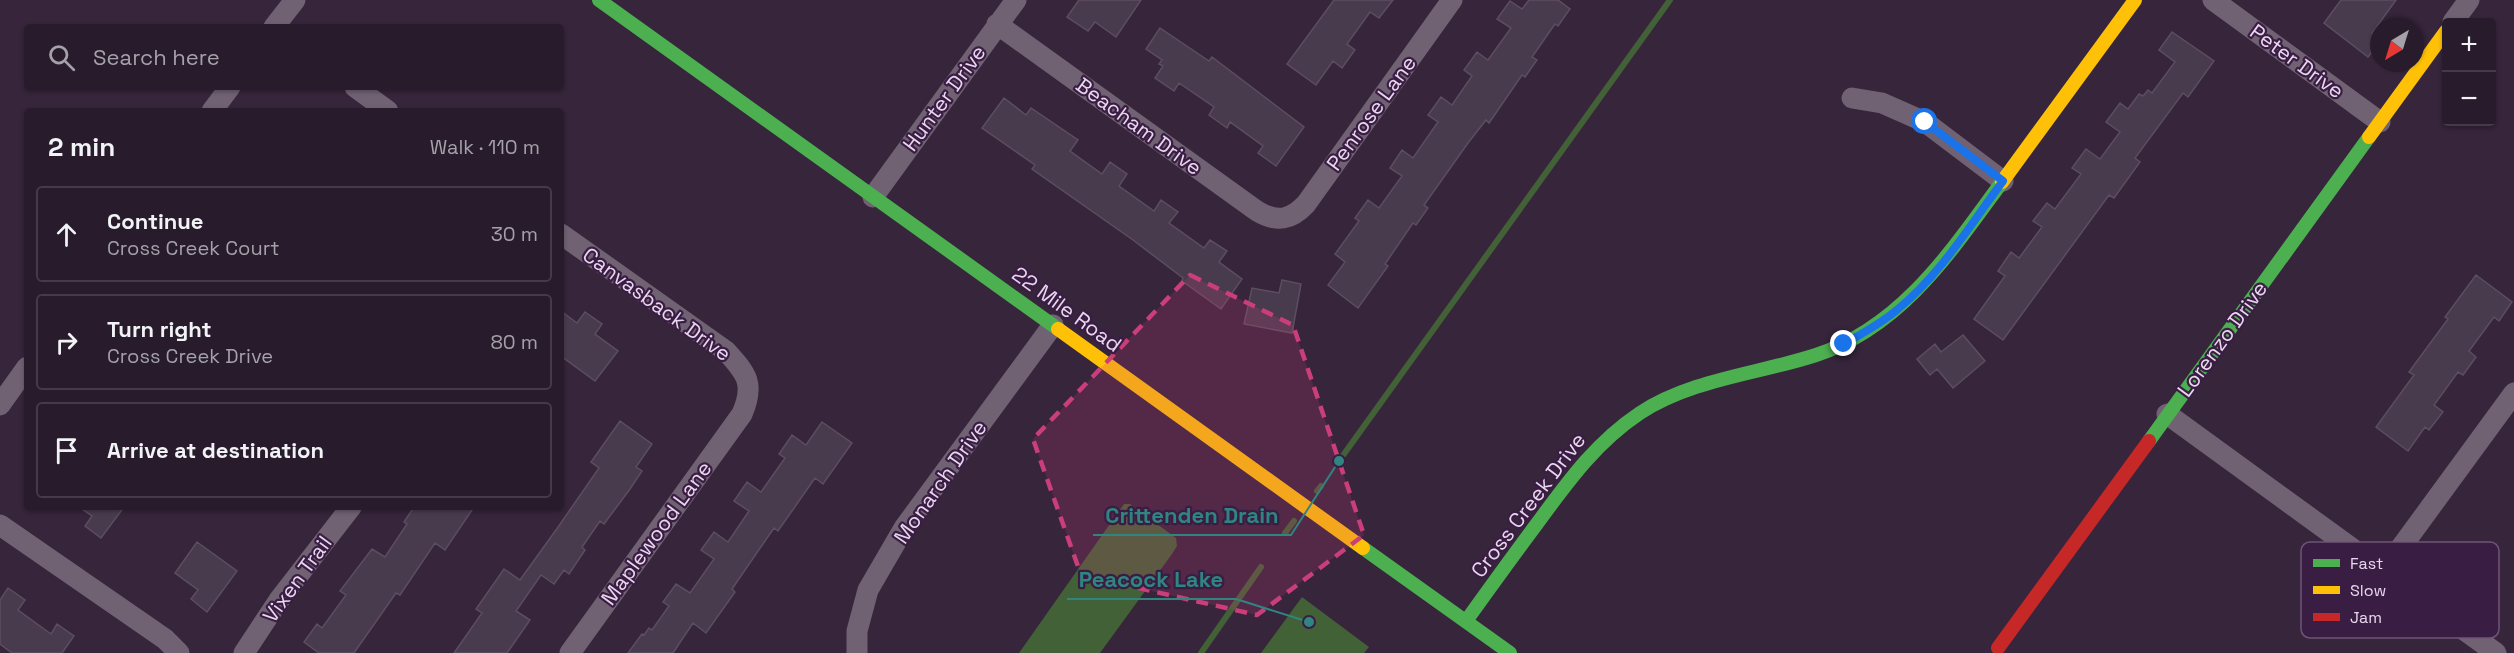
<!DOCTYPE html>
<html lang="en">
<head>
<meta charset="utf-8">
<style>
  :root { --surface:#281c2c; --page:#302534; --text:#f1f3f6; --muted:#a5a1a9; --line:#443a48 }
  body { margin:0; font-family:"Space Grotesk",sans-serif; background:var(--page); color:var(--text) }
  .controls { position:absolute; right:18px; top:18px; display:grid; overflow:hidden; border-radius:6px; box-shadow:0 2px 4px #0004 }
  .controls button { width:54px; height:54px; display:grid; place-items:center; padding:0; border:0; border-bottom:2px solid var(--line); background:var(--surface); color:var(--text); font:30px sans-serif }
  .compass { position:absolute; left:2370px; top:18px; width:54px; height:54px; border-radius:50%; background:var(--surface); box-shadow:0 2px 4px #0004; rotate:218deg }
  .stop { position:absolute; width:18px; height:18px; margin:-14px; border:4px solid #1a73e8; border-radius:50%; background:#fff }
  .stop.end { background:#1a73e8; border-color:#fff; box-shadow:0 2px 6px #0008 }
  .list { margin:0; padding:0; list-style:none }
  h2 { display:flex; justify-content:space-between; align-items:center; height:78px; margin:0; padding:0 24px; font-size:26px }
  h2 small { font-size:20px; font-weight:400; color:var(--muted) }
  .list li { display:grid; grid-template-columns:39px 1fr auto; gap:18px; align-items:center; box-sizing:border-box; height:96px; margin:0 12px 12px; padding:0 12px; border:2px solid var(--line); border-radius:6px }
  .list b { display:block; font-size:22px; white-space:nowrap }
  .list p { margin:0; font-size:20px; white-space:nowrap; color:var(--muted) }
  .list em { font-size:20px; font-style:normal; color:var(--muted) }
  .icon { flex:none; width:33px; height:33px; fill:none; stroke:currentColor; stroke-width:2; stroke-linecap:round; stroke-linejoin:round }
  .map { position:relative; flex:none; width:2514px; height:653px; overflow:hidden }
  .search { position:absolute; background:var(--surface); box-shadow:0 2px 4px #0004; left:24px; top:24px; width:540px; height:66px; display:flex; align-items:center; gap:15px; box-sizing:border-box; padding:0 21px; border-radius:6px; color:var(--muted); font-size:22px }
  .panel { position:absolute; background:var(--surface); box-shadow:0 2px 4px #0004; left:24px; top:108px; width:540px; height:402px; border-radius:6px }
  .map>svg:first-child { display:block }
  .water { fill:#436136 }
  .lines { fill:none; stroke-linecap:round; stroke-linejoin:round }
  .stream { stroke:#436136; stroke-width:6 }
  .building { fill:#493b4e; stroke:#5c4e60; stroke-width:1.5 }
  .street { stroke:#706273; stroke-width:21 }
  .fast { stroke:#4caf50; stroke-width:14 }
  .slow { stroke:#ffc107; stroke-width:14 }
  .jam { stroke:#c62828; stroke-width:14 }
  .route { stroke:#1a73e8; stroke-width:8 }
  .marked { fill:#ca3e79; fill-opacity:0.2; stroke:#ca3e79; stroke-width:4.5; stroke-dasharray:12 8; stroke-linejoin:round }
  .labels { text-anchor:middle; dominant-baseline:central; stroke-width:4.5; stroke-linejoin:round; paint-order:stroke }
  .street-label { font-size:21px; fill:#e8d7ef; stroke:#3a1d43 }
  .key { fill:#3a1d43; stroke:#6e5577; stroke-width:1.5 }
  .key-label { font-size:16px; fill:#e8d7ef }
  .leader { fill:none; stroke:#308581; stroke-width:2 }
  .callout-dot { fill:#308581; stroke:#3a1d43; stroke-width:2 }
  .callout-label { font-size:22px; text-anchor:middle; font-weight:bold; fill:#308581; stroke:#3a1d43; stroke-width:4.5; stroke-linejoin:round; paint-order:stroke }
</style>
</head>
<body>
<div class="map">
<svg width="2514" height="653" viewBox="0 0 2514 653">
  <rect width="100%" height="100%" fill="#36253b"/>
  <!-- water -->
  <path class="water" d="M1124,504H1130L1176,538L1177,546L1172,554L1100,653H1019Z
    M1302,597L1369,647L1364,653H1261Z"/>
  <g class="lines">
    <!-- stream -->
    <path class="stream" d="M1339,461L1670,0
      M1317,491L1321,486
      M1285,533L1294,521
      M1201,653L1261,567"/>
  </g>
  <!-- building -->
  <path class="building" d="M1079,0H1141L1116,37L1095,22L1088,31L1067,17Z
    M1334,0H1393L1379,18L1370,12L1347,44L1355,50L1342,68L1333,61L1316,85L1287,64Z
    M1529,0H1558L1570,9L1558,26L1555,24L1532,57L1537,60L1525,77L1522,75L1489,123L1486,120L1468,143L1424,205L1428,208L1416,225L1413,223L1385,264L1388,266L1358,308L1328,285L1345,262L1335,254L1359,221L1355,218L1368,200L1379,208L1402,176L1390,168L1402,150L1413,158L1438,122L1428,115L1441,97L1452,105L1472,76L1464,70L1477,52L1488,60L1511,28L1497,19L1510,1L1522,9Z
    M2341,0H2396L2372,33L2379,38V43L2368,57L2324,23Z
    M1160,28L1209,61L1212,57L1304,127L1276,166L1258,153L1263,146L1230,122L1227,128L1209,115L1214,107L1179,83L1174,91L1155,78L1163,66L1159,64L1162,60L1146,49Z
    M2172,32L2214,61L2188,97L2183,93L2135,158L2140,162L2114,198L2109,195L2003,340L1974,319L2005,276L1998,271L2011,252L2019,258L2042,227L2033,221L2047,203L2055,209L2081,174L2072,168L2086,149L2100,159L2120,132L2106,122L2120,103L2128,109L2139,94L2143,96L2148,90L2152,93L2175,62L2159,50Z
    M1004,98L1026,115L1031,108L1078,140L1070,151L1102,174L1110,162L1127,174L1119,186L1154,211L1161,200L1178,212L1169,223L1204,248L1210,240L1227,251L1219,262L1242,279L1221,309L1182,281L1183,278L1133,240L1032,169L1035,165L982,128Z
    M2476,275L2512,302L2499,321L2494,317L2469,351L2476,357L2463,375L2458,372L2434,405L2443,412L2429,430L2425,427L2408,451L2376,427L2414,375L2409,372L2448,319L2445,317Z
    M1282,280L1301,284L1292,333L1244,324L1252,288L1279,293Z
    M561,311L577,323L585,312L602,324L595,334L618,351L595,381L561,356Z
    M1963,335L1985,361L1953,388L1937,369L1930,375L1917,359L1935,344L1941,352Z
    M620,421L652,444L636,467L642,471L630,489L604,524L600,521L582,547L585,550L569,574L564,570L554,584L541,575L516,611L530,620L507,653H454L482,613L476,609L504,569L520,580L556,530L599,468L591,462Z
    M822,422L852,443L823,484L815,478L778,531L774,528L732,589L735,592L706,633L693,623L673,653H628L642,634L644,635L649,628L652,630L669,606L663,602L676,584L690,593L714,559L701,550L714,532L728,542L749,511L734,501L747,482L761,492L785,458L779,454L792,435L806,445Z
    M79,507H124L101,538L85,526L92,516Z
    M414,507H474L445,550L435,543L400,595L396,593L354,653H319L304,642L317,624L322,628L346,595L340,591L372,549L385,557L407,524L404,522Z
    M197,542L237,571L207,612L191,599L198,590L175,573Z
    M8,588L25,600L18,610L51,634L57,624L74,636L62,653H12L0,644V600Z"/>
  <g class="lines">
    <!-- street -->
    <path class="street" d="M2213,0L2380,122
      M2453,22L2469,0
      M997,24L1257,211C1277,223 1291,220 1306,204L1452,0
      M274,27L295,0
      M355,87L388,111
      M1852,98L1882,103L1925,122L2003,181
      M212,111L230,87
      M873,197L1016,0
      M561,234L726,351C747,374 755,384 742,414L570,653
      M0,405L27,367
      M2167,414L2496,653
      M0,525L165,639L179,653
      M2383,572L2514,393
      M244,653L279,600L351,507
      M857,653V631L868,590L904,528L1053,325"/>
    <!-- fast -->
    <path class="fast" d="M599,0L1058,329
      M2149,441L2369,137
      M1363,548L1510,653
      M1466,621C1489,589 1512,557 1536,525C1567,483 1595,443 1640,413C1692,379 1758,374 1816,355C1902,327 1952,250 2002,182"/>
    <!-- slow -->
    <path class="slow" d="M2369,137L2446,31
      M2002,182L2135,0
      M1058,329L1363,548"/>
    <!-- jam -->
    <path class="jam" d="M1998,648L2149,441"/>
  </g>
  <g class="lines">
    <!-- route -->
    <path class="route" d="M1844,344C1863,333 1882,323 1898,309C1941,274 1970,225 2003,181L1925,122"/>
  </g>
  <!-- marked area -->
  <path class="marked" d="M1190,275L1293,325L1364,535L1257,615L1081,575L1033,439Z"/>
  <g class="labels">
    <!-- street labels -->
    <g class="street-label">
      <text transform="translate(2297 61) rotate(36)">Peter Drive</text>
      <text transform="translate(944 98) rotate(-54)">Hunter Drive</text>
      <text transform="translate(1371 113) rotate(-54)">Penrose Lane</text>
      <text transform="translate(1139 126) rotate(36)">Beacham Drive</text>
      <text transform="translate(657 304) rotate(36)">Canvasback Drive</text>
      <text transform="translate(1067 309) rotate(36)">22 Mile Road</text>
      <text transform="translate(2222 339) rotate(-54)">Lorenzo Drive</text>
      <text transform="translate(940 482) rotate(-55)">Monarch Drive</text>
      <text transform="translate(1528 505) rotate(-53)">Cross Creek Drive</text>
      <text transform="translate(656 533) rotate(-54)">Maplewood Lane</text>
      <text transform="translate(297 579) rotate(-54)">Vixen Trail</text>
    </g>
  </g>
  <!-- legend -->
  <rect x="2301" y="542" width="198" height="96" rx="9" class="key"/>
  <rect x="2313" y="559" width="27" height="8" fill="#4caf50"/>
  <rect x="2313" y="586" width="27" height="8" fill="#ffc107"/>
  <rect x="2313" y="613" width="27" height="8" fill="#c62828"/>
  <g class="key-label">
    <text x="2350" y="569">Fast</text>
    <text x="2350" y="596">Slow</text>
    <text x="2350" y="623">Jam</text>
  </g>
  <!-- callouts -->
  <path class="leader" d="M1339 461L1291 535H1093M1309 622L1236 599H1067"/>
  <g class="callout-dot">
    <circle cx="1339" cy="461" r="6"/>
    <circle cx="1309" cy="622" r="6"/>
  </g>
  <g class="callout-label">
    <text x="1192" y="523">Crittenden Drain</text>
    <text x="1151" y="587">Peacock Lake</text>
  </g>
</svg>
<div class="controls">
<button>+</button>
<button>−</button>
</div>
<svg class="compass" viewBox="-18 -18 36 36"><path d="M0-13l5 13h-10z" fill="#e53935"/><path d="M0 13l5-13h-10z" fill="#a5a1a9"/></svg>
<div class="stop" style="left:1925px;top:122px"></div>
<div class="stop end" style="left:1844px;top:344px"></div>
<div class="search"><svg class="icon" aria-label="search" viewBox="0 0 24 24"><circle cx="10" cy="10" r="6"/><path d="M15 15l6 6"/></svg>Search here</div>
<section class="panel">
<h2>2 min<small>Walk · 110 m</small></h2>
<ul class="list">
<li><svg class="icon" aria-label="ahead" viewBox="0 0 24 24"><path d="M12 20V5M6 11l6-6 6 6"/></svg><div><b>Continue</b><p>Cross Creek Court</p></div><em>30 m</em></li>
<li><svg class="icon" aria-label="right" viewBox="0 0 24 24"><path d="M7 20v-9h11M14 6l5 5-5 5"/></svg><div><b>Turn right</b><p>Cross Creek Drive</p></div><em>80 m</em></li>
<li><svg class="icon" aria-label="arrive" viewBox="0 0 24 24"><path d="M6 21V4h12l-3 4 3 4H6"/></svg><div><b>Arrive at destination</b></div></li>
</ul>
</section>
</div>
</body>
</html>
